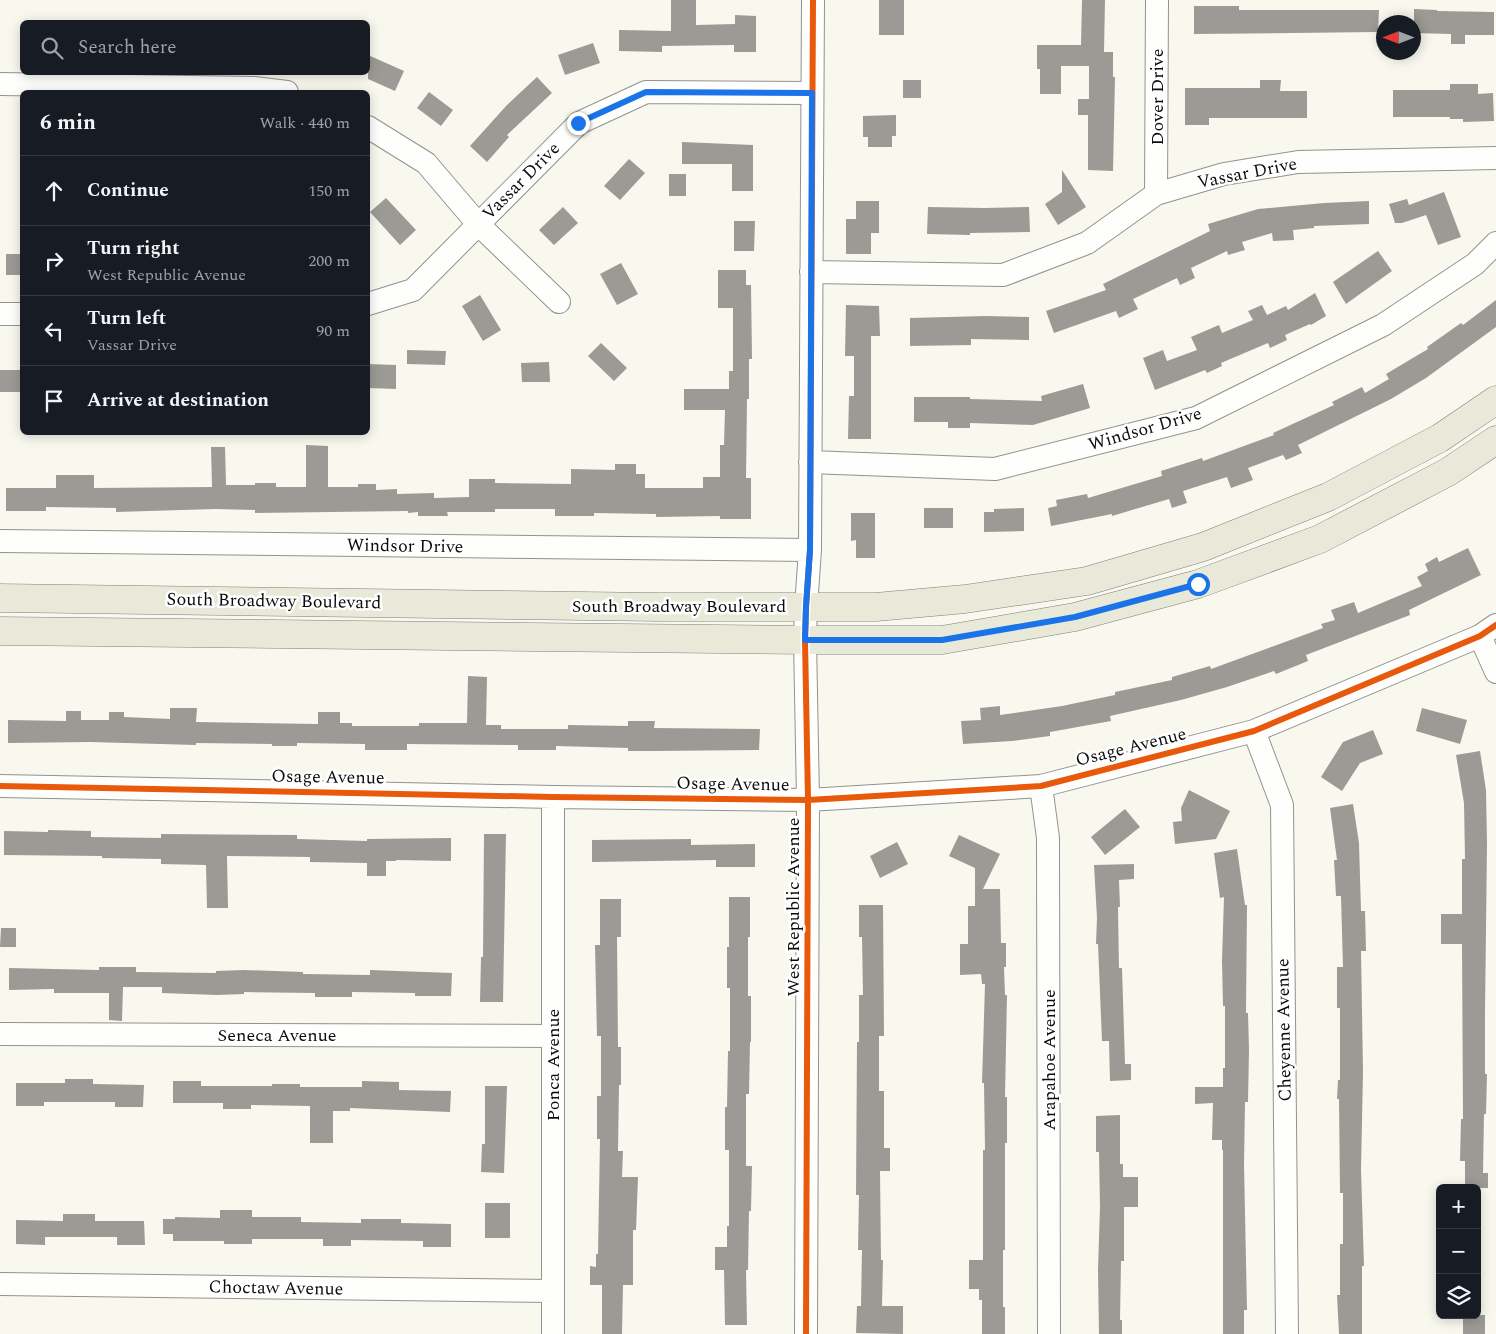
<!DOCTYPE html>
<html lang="en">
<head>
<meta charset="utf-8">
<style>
  :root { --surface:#171b24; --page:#242831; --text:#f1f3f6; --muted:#9ea1a6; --line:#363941 }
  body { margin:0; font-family:Spectral,serif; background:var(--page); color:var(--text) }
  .controls { position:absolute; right:15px; bottom:15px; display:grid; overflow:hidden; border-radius:8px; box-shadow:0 2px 12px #0003 }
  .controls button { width:45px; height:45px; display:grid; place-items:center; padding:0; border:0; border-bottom:1px solid var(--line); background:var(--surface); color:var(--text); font:25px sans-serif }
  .compass { position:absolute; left:1376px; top:15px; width:45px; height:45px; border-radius:50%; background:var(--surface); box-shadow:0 2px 12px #0003; rotate:270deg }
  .stop { position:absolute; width:15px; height:15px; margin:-11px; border:4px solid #1a73e8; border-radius:50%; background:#fff }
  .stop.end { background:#1a73e8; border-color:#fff; box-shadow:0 1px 5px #0008 }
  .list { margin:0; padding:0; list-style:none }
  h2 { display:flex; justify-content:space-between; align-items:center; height:65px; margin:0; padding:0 20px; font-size:21px }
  h2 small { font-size:16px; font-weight:400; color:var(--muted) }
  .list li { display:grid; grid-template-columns:32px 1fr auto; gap:15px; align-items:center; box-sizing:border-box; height:70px; padding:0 20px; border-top:1px solid var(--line) }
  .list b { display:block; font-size:19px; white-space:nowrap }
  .list p { margin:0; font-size:16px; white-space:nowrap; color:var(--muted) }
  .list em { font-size:16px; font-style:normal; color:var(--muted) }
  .icon { flex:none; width:28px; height:28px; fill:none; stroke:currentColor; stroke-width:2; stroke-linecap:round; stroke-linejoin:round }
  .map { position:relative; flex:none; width:1496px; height:1334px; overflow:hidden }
  .search { position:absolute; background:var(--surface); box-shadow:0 2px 12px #0003; left:20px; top:20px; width:350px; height:55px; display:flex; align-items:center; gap:12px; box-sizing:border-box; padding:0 18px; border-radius:8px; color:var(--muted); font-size:19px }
  .panel { position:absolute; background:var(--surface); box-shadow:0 2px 12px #0003; left:20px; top:90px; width:350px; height:345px; border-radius:8px }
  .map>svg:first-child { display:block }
  .building { fill:#9b9a95 }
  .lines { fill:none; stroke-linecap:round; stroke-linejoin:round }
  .minor-casing { stroke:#92928e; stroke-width:24 }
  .major-casing { stroke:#7f7f7b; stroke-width:29 }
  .minor { stroke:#fefefd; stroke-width:22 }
  .major { stroke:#e9e9d9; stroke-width:28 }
  .cycleway-casing { stroke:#fff; stroke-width:9 }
  .cycleway { stroke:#e8590c; stroke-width:6 }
  .route { stroke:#1a73e8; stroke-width:6 }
  .labels { text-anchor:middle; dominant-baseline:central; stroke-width:5; stroke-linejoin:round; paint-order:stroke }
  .street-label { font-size:18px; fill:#0b0b0b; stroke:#fff }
</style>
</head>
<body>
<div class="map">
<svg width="1496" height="1334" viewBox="0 0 1496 1334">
  <rect width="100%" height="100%" fill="#f8f8ef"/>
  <!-- building -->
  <path class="building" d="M671,0H696V25L735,24V15L756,16V52H734V45L662,46V52L619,51V30L671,31Z
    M879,0H904V35H879Z
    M1082,0H1105L1104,52H1113V77H1115L1113,171L1088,170V115H1078V99H1089V66H1061V94H1040V69H1037V45H1081Z
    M1194,6H1239V10H1379L1378,32L1194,34Z
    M1414,9L1437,10V11L1494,12V35H1465V44H1451V34L1414,33Z
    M593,43L600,63L565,75L558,55Z
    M368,55L404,71L395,91L368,79Z
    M537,77L552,93L507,135L509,137L487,162L470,146L507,105Z
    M903,80H921V98H903Z
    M1260,80H1281L1280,91H1307V118H1209V125H1185V88H1260Z
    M1450,84H1478V94L1493,93L1494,121L1463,122V119H1450V117H1393V90H1450Z
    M429,92L453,110L441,126L417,108Z
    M896,115V136H892V147H868V137H863V116Z
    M682,142L753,145V191H732V164H682Z
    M629,159L645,173L620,200L604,186Z
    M1062,170L1086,207L1058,225L1045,204L1062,192Z
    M669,174H686V196H669Z
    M1444,192L1461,237L1438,245L1426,215L1402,223H1395L1389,204L1407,199L1409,205Z
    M386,198L416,230L400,245L370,212Z
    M856,201H879V233H871V254H846V219H856Z
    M1369,201V224L1314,226V228L1293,230L1294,240L1273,241L1272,233L1242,242L1245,250L1228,255L1227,251L1191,268L1195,278L1180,285L1177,278L1133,299L1138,309L1119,318L1116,311L1054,333L1046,311L1106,290L1103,284L1210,231L1208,224L1258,209L1324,203Z
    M563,207L578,223L554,245L539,230Z
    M928,207L984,208L1029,207L1030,232L970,233V235L927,234Z
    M734,221H755L754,251H734Z
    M1378,251L1392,271L1346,304L1333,282Z
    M6,254H22V275H6Z
    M621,263L638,294L617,305L600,274Z
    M718,270H746V285H751L752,359H749V399H747L746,478H751V519H720V516L656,517V514L594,513V516H555V509H495V512H447L448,516H418V512L408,513V511L255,513V510L215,509L116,512V508L46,507V511H6V488H56V475H94V488L212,487L211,447H225L226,485H255V483H276V487H306V445L328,446V487H358V484H376V490L397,489V494L434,493V498L469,497V479H495V483L571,484V469L615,470V464H636V474H645V488H703V477H720V445H724L725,410H684V389H729V371H733V308H718Z
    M1315,293L1326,316L1311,325L1310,324L1285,335L1287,340L1270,348L1268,343L1221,363L1222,366L1207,373L1205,370L1155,390L1143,358L1163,350L1167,361L1197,350L1191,337L1219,325L1222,333L1253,320L1248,311L1262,305L1267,315L1286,306L1288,310Z
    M480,295L501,330L483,341L462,306Z
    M1496,300V327L1426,378L1391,399L1298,445L1302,453L1286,460L1283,455L1248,468L1253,480L1231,488L1227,477L1183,491L1187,503L1172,508L1169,499L1112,516V514L1051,526L1048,508L1057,506L1056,500L1087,494L1088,498L1162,476L1161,471L1202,458L1203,461L1274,435L1273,433L1334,405L1332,402L1362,387L1365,393L1389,379L1386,374L1428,349L1427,347L1461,323L1463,325Z
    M846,305L879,306L880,336H871V439H848L849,396H854V356H845Z
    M986,316L1029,317V340L971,339V345L910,346V318Z
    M601,343L627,368L614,381L588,356Z
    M407,350L446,351L445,365L407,364Z
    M549,362L550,382H522L521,363Z
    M368,364L396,365V389L368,388Z
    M0,370H22V392H0Z
    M1083,384L1090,408L1033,425L970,423V428H948V422H914V397H970V399L1042,401L1041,396Z
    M924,508H953V528H924Z
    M1024,508V531L984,532V512H994V509Z
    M851,513H875V558H856V540L851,541Z
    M1468,548L1481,575L1409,610L1410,615L1306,655L1308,661L1276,674L1274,671L1227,687L1181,700L1110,716L1111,721L1050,732V736L1012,741L963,744L961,721L981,720L980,708L1000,706V715L1062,706L1115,695V692L1172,680V677L1210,666L1211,669L1323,628L1321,624L1335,620L1331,610L1354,602L1358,613L1422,586L1417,577L1428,571L1425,564L1437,557L1439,562Z
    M468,676L487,677L486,725H501V729H568V725L628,726V721H655L654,728L760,729L759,750L654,751H628V748L556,746V750H518V745L407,744V750H365V744L297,743V746H272V744L196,743V745L90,742L8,743V720L66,721V711H81V720H109V712H124V717L170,719V708H197L196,722L318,724V712H340V723H352V726H419V723H467Z
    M1422,708L1467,720L1460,744L1416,731Z
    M1373,730L1383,754L1360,763L1342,791L1321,777L1343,742Z
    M1480,751L1486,790L1487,844L1485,1013V1074H1487L1486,1114H1484L1483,1173H1488V1188H1465V1161H1460L1461,1119H1463L1462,944H1441V914H1462V859H1465L1464,803L1456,755Z
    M1189,790L1230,811L1216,839L1175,844L1173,822L1182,821L1181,808Z
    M1353,804L1359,843L1361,911H1365L1366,951H1361L1363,1071L1361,1170L1364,1266H1362V1334H1339L1337,1295H1340V1244H1343V1193H1340L1339,1099H1337L1338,1080H1340V1008H1337V967H1343L1341,896H1336L1334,860H1337L1330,808Z
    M1125,809L1140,827L1105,855L1091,837Z
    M48,830L91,831V837L161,838V834L297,835V839L367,841V839L451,838V861L396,860V861H386V876H367V863L310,862V857L227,856L228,908H207L206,865L161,864V859L102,858V856L4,855V831L48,832Z
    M484,834H506L503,1002H480L481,957H483Z
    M959,835L1000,854L983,889H1000L1001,943H1006V967H1004L1005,995H1007L1005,1097H1007V1143H1005V1250H1003V1307H1005V1334H982V1300H979V1289H969V1260H983V1150H985L984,1083H982L985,984H982L981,974L960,975V944H968V906H975V868L949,856Z
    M691,839V845L755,844V867H716V860L592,862V840Z
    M897,842L908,864L880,878L870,856Z
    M1237,849L1245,905H1247L1246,1013H1248L1249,1050L1248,1102H1245L1244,1164L1247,1310H1244V1334H1223V1150H1222V1140H1212L1213,1103L1195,1104V1087H1223V1068H1225V1006H1223L1222,960L1224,897L1220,898L1214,853Z
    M1134,864V879L1119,880L1120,907H1118L1119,968H1122L1125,1064H1131V1080L1110,1081L1109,1041H1102L1098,944H1096L1097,918L1094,865Z
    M729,897H750V937H748V996H751V1042H750L749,1094H746V1166H752L751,1211H749L748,1270H746L747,1325H725L724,1270H715V1247H727V1226H729V1150H725V1107H727L728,1051H730V988H727V947H729Z
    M600,899H621V937H617L618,1047H621V1085H619L618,1151H623L622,1177H638L636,1230H633V1285H623L622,1334H602V1285H590V1266L596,1267V1254H598L600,1139H597V1096H601V1036H597L595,945H600Z
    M859,905H883L884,1036H879V1091H884V1148H890V1171H880L881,1260H883L882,1306H903V1334L856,1333L857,1306H861L862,1250H858L859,1195H856L857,1042H859V995H863L862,937H859Z
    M1,928H16V947H0Z
    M99,967H136V972L216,973V971L243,970L303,972V974L370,975V970L452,973L451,996H415V993L352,992V997H315V993L244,992V994L217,995L162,993V987H123L122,1021L109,1020V993H54V989L9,990V968L99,970Z
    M65,1079H93V1084L144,1085L143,1107H115V1102H44V1106H16V1083H65Z
    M173,1081H201V1086H272V1084H300V1087H362V1081L399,1082V1090L451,1091L450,1112L350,1108V1111H333V1143H310V1106L251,1105V1109H223V1103H173Z
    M485,1086H507L504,1173L481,1172L482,1144H485Z
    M1120,1115V1164H1123V1177H1138V1207H1124V1261H1121L1120,1320H1122V1334H1099L1098,1270L1100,1207L1099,1152H1096V1116Z
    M485,1203H510V1238H485Z
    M220,1210H252V1217H301V1222L361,1223V1219H401V1223L451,1224V1247H423V1241L351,1240V1246H323V1239H252V1244H224V1241H173V1234H163V1219H175V1217L220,1218Z
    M63,1214H95V1221H144L145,1245H117V1237H45V1245L16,1244V1220L63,1221Z
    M1463,1315H1485V1334H1463Z"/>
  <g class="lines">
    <defs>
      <path id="minor" d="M0,84L254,88L287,92
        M368,127L426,163L478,224L559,302
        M1156,194L1157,0
        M811,272L1003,275L1087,243L1156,194L1224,174L1298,162L1496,158
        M368,304L413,290L579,123L646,92L812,93
        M0,314H22
        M810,462L995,469L1196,418L1383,325L1475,264L1496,243
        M0,541L810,550
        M1480,636L1496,672
        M1254,731L1282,805L1287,1334
        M0,786L553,797L808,800L1041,786L1254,731L1480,636L1496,625
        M1041,786L1048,838L1049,1334
        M0,1034L553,1036
        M0,1284L553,1291
        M553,1334V797
        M806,1334L808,800L805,640L806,607L810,550L813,0"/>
      <path id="major" d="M0,598L658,607H876L965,599L1087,581L1203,547L1328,497L1440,438L1496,400
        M0,631L805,640H942L1075,617L1198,584L1320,539L1448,472L1496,440"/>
    </defs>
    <!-- minor casing -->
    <use href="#minor" class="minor-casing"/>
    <!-- major casing -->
    <use href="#major" class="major-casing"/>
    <!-- minor -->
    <use href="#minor" class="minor"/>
    <!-- major -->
    <use href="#major" class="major"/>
    <defs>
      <path id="cycleway" d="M0,786L553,797L808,800L1041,786L1254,731L1480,636L1496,625
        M806,1334L808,800L805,640L806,607L810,550L813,0"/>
    </defs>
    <!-- cycleway casing -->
    <use href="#cycleway" class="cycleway-casing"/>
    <!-- cycleway -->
    <use href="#cycleway" class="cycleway"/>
  </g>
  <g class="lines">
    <!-- route -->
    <path class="route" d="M578,123L646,92L812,93L810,550L806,606L805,640H942L1075,617L1198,584"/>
  </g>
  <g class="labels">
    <!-- street labels -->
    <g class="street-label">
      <text transform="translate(1157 97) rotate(-90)">Dover Drive</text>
      <text transform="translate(1247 173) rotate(-11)">Vassar Drive</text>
      <text transform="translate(521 181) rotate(-45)">Vassar Drive</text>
      <text transform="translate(1145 429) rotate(-16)">Windsor Drive</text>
      <text transform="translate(405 546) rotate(1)">Windsor Drive</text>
      <text transform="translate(274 601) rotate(1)">South Broadway Boulevard</text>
      <text x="679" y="606">South Broadway Boulevard</text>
      <text transform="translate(1131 747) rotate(-14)">Osage Avenue</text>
      <text transform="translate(328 777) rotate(1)">Osage Avenue</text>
      <text transform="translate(733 784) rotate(1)">Osage Avenue</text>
      <text transform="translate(793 907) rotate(-90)">West Republic Avenue</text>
      <text transform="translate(1284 1030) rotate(-91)">Cheyenne Avenue</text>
      <text x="277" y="1035">Seneca Avenue</text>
      <text transform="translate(1049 1060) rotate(-90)">Arapahoe Avenue</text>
      <text transform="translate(553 1065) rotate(-90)">Ponca Avenue</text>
      <text transform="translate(276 1288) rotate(1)">Choctaw Avenue</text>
    </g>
  </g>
</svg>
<div class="controls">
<button>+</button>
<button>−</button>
<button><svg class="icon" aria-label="layers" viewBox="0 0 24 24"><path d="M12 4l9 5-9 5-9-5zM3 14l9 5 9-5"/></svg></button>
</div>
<svg class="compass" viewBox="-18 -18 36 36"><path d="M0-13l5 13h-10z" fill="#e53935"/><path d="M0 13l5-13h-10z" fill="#9ea1a6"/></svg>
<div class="stop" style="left:1198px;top:584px"></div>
<div class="stop end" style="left:578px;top:123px"></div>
<div class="search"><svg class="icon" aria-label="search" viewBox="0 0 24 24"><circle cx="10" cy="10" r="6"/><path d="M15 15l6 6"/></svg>Search here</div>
<section class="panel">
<h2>6 min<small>Walk · 440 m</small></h2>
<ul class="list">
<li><svg class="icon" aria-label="ahead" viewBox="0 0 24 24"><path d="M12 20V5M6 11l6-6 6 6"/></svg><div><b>Continue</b></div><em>150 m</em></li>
<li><svg class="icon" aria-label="right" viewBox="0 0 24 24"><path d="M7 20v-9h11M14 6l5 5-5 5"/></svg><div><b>Turn right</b><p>West Republic Avenue</p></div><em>200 m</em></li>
<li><svg class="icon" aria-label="left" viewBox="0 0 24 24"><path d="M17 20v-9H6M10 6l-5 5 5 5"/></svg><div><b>Turn left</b><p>Vassar Drive</p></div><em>90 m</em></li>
<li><svg class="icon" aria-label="arrive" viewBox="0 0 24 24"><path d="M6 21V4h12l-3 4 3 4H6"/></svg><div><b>Arrive at destination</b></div></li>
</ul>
</section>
</div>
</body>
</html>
